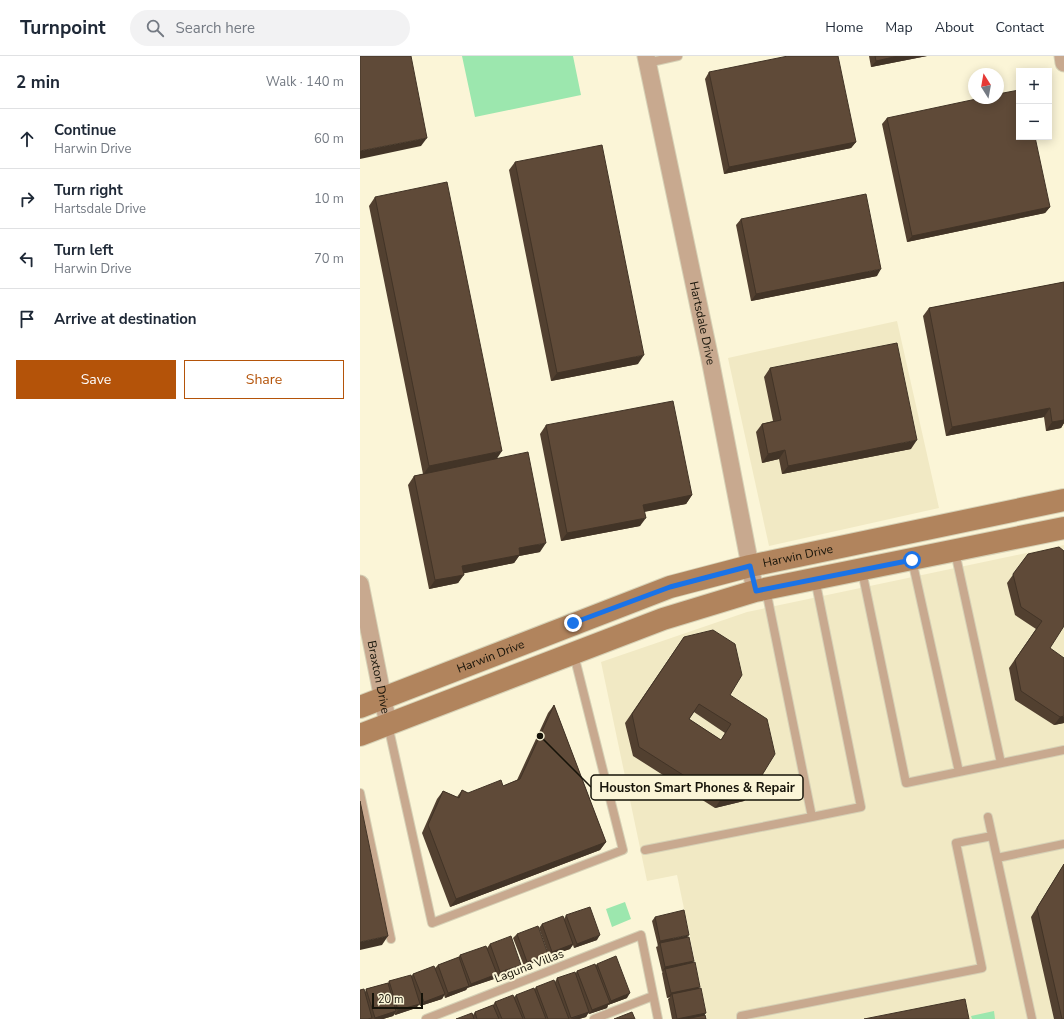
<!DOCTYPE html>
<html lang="en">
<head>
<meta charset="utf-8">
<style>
  :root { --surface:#fff; --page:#f2f2f3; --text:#1f2937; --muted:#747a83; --line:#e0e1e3; --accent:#b45309 }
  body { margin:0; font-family:"Nunito Sans",sans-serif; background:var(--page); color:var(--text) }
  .controls { position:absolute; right:12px; top:12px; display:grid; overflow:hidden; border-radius:0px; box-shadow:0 2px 10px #0003 }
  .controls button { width:36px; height:36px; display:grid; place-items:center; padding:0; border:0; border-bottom:1px solid var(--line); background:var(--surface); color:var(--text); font:20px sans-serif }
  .compass { position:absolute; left:608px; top:12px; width:36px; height:36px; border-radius:50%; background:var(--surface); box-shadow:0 2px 10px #0003; rotate:349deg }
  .scale { position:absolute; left:12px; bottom:10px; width:51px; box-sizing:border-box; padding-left:4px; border:2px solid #161309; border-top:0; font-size:11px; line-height:14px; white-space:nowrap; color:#161309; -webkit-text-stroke:3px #fbf5d7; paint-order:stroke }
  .stop { position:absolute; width:12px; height:12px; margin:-9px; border:3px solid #1a73e8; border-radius:50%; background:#fff }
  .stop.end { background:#1a73e8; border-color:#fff; box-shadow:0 1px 4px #0008 }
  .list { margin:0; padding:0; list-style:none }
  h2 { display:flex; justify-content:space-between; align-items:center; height:52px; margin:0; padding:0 16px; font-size:17px }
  h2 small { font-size:13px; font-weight:400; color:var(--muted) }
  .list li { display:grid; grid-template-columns:26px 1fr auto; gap:12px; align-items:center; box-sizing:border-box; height:60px; padding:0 16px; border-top:1px solid var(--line) }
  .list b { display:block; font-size:15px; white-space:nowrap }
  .list p { margin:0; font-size:13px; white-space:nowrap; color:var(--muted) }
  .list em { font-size:13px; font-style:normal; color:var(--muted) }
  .actions { display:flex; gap:8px; padding:12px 16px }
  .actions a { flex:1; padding:9px 0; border:1px solid var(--accent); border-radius:0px; text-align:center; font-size:14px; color:var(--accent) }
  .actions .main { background:var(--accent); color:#fff }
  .icon { flex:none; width:22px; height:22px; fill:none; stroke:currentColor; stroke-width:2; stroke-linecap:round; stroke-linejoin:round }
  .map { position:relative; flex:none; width:704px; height:963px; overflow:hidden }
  header { display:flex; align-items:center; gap:24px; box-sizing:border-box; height:56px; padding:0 20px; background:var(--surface); border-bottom:1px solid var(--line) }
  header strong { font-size:19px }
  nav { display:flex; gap:22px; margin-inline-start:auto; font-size:14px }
  .search { width:280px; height:36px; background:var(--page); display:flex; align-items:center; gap:10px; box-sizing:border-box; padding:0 14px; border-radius:22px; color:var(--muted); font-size:15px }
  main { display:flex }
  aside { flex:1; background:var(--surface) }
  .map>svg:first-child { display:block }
  .built { fill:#f1e9c4 }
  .green { fill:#9ce7ae }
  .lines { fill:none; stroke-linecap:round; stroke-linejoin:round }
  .lane-casing { stroke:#d6d1b6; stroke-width:10 }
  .street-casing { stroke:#d6d1b6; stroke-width:19 }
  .secondary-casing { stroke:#d6d1b6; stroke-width:24 }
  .lane { stroke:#c8a98f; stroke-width:8 }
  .street { stroke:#c8a98f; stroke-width:17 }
  .secondary { stroke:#b1845d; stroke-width:22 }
  .wall { fill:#524030; fill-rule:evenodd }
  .shaded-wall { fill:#423427 }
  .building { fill:#5f4a38; stroke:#423427; fill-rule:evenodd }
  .route { stroke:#1a73e8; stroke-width:5 }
  .labels { text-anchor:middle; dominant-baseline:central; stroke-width:4; stroke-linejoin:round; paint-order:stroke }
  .street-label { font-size:12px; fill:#161309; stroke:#fbf5d7 }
  .leader { fill:none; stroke:#161309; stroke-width:1.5 }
  .callout-dot { fill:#161309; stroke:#fbf5d7; stroke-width:1.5 }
  .callout { fill:#fbf5d7; stroke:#161309; stroke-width:1.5 }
  .callout-label { font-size:13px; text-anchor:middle; font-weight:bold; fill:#161309 }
</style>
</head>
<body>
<header>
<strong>Turnpoint</strong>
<div class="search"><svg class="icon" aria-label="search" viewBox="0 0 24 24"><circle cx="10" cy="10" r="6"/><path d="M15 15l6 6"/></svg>Search here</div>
<nav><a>Home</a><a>Map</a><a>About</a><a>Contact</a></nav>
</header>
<main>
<aside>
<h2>2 min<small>Walk · 140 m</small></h2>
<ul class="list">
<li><svg class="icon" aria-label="ahead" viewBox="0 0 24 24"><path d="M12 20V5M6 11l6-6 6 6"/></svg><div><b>Continue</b><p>Harwin Drive</p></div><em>60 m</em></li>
<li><svg class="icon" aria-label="right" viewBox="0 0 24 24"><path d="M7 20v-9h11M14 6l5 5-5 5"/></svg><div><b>Turn right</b><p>Hartsdale Drive</p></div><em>10 m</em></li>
<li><svg class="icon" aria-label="left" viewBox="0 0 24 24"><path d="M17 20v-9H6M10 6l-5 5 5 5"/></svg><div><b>Turn left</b><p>Harwin Drive</p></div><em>70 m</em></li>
<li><svg class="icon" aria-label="arrive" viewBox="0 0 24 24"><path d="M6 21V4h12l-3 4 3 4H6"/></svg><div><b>Arrive at destination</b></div></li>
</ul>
<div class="actions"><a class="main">Save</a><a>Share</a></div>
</aside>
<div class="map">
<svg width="704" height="963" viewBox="0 0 704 963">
  <rect width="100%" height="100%" fill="#fbf5d7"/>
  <!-- built -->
  <path class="built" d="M537,265L579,452L409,490L368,302Z
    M704,489V963H347L317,819L287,825L241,606L387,556Z"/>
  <!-- green -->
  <path class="green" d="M102,0H213L221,39L115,61Z
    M265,846L271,863L252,871L246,853Z
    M634,955L635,963H612L611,960Z"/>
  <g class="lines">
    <defs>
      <path id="lane" d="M287,7L318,0
        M595,496L641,707
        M552,504L599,716
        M502,515L546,727L704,694
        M406,534L452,761L501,751L455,523
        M28,669L72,867L263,794L214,599
        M0,737L31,883
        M628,761L672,963
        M285,794L452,761
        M637,802L704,788
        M66,963L281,879L298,963
        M234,963L293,940
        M381,963V960L622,912L596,787L632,780"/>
      <g id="street">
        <path id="s1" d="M286,0L350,303L395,535"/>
        <path d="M703,0L704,7"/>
        <path id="s2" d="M0,528L28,668"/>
      </g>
      <g id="secondary">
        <path id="s3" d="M0,651L310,531L390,510L704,444"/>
        <path d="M0,679L303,563L395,535L704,472"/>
      </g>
    </defs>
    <!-- lane casing -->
    <use href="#lane" class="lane-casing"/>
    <!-- street casing -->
    <use href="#street" class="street-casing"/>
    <!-- secondary casing -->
    <use href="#secondary" class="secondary-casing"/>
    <!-- lane -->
    <use href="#lane" class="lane"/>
    <!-- street -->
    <use href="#street" class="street"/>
    <!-- secondary -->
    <use href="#secondary" class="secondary"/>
  </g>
  <!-- wall -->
  <path class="wall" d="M509,0H567L511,11Z
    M349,16L496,86L491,92L364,118L345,23Z
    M527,62L690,151L685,157L547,186L522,68Z
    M155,106L278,308L191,325L149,114Z
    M15,141L137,402L180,496L159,500L154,507L104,517L98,527L69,533L48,429L54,420L63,418L9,150Z
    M381,163L517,220L391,245L376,169Z
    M704,226V367L701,372L686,375L684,361L586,380L563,260L569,252Z
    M410,312L551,393L422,418L419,403L402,407L396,376L402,368L413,365L404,321Z
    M186,369L332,439L326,448L284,456L280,470L201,485L180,378Z
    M668,498L690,592L704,667L694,669L655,644L649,612L676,573L655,559L647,527Z
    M324,581L370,639L391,737L384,745L355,752L273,700L265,667ZM334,656L365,677L361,684L329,663Z
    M194,649L246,786L240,794L90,851L62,777L77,743L83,735L97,741L102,734L108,737L143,730L157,724L188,657Z
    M704,808V963H694L671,861Z
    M206,859L237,884L214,892L213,889L210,893L189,900L179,872L182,868L204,863Z
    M295,861L333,907L338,933L346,963H312L308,943L310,941L307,942L302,917L303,915L302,916L296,891L298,890L292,865Z
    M157,878L185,903L164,910L153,882Z
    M130,888L158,913L137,921L136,919L134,923L107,932L106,934L85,942L84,939L82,943L60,950L59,947L56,952L35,959V958L33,960L23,963H0L5,936L6,933L28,927L29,925L51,921L53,918L75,912L78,909L98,902L100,899L127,892Z
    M237,908L267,942L248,949L247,952L229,958L228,957L226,961L219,963H96L113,959L115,956L133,949L135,946L154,941L156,939L174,934L176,931L195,926L197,922L215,918L217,915L236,909Z"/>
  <!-- shaded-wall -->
  <path class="shaded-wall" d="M538,0H567L511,11L516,5Z
    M67,82L61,90L0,103V95Z
    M496,86L491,92L364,118L369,111Z
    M690,151L685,157L547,186L552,180Z
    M521,213L517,220L391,245L396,238Z
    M284,299L278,308L191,325L197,317Z
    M690,352L684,361L586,380L592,371Z
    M704,364V367L701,372L686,375L692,366Z
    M557,384L551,393L422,418L428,410Z
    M425,394L419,403L402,407L408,398Z
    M142,395L136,404L63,419L69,410Z
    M332,439L326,448L277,457L283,449Z
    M286,462L280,470L201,485L207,477Z
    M186,487L180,496L159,500L154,507L96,519L102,510L159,492Z
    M104,519L98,527L69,533L75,524Z
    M704,660V667L694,669L700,661Z
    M391,737L384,745L355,752L361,743Z
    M246,786L240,794L90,851L96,843Z
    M240,879L237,884L214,892L217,888Z
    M329,879L326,883L300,887L297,890L300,885Z
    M28,880L22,889L0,894V886Z
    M213,888L210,893L189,900L192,896Z
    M188,898L185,903L164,910L167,906Z
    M334,905L331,910L305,913L302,916L305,911Z
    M161,909L158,913L137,921L140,916Z
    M137,918L134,923L107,932L111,928Z
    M109,930L106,934L85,942L88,937Z
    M340,931L336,935L312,938L310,941L307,942L311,937Z
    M270,937L267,942L248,949L247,952L229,958L232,954L249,947L251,945Z
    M85,938L82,943L60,950L64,946Z
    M60,948L56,952L35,959L38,954Z
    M36,955L33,960L23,963H14L15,962Z
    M229,956L226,961L219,963H211Z
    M346,957L343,961L335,963H317Z"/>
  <!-- building -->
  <path class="building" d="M0,0H51L67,82L0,95Z
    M428,0H478L496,86L369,111L349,16Z
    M515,0H538L516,5Z
    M659,34V81H675L690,151L552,180L527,62L621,42H638V38Z
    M242,89L284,299L197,317L155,106Z
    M87,126L142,395L69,410L15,141Z
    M506,138L521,213L396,238L381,163Z
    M704,226V364L692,366L690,352L592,371L569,252Z
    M537,287L557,384L428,410L425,394L408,398L402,368L421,364L410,312Z
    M313,345L332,439L283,449L286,462L207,477L186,369Z
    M168,396L186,487L159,492L160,499L102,510L104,519L75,524L54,420Z
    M699,491L704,495V570L690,592L704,602V660L700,661L661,635L655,604L682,565L661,551L653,518L668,498Z
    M353,574L375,588L382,619L370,639L407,663L415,698L391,737L361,743L279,691L272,658L324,581ZM339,648L371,668L361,684L329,663Z
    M194,649L246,786L96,843L68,769L83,735L99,742L102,734L108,737L141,724L143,730L160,723Z
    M0,745L28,880L0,886Z
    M704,808V963H702L677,852Z
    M230,851L240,879L217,888L206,859Z
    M324,854L329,879L300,885L295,861Z
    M203,860L213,888L192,896L182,868Z
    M178,870L188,898L167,906L157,878Z
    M151,880L161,909L140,916L130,888Z
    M329,881L334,905L305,911L300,887Z
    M126,890L137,918L111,928L100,899Z
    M256,900L270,937L251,945L237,908Z
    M99,901L109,930L88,937L78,909Z
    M335,906L340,931L311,937L305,913Z
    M235,908L250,947L232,954L217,915Z
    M74,910L85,938L64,946L53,918Z
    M215,916L229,956L211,962L197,922Z
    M51,919L60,948L38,954L29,925Z
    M194,924L209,963H188L176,931Z
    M28,927L36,955L15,962L6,933Z
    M174,932L186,963H165L156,939Z
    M341,932L346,957L317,963L312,938Z
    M4,933L12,962L8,963H0V934Z
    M153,939L163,963H142L135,946Z
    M605,943L609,963H504Z
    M133,949L139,963H117L115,956Z
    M272,956L275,963H254Z
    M112,957L114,963H96Z
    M345,959L346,963H326Z"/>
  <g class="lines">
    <!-- route -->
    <path class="route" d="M213,567L310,531L390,510L396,535L552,504"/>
  </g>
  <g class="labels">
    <!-- street labels -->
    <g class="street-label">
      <text stroke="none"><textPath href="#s1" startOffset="273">Hartsdale Drive</textPath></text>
      <text stroke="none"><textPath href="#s3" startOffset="464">Harwin Drive</textPath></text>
      <text stroke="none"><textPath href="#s3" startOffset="140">Harwin Drive</textPath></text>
      <text stroke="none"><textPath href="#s2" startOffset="95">Braxton Drive</textPath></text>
      <text transform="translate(169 910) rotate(-21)">Laguna Villas</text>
    </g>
  </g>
  <!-- callouts -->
  <path class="leader" d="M180 680L231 731"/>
  <circle class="callout-dot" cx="180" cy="680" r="4"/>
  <rect class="callout" x="231" y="719" width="212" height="25" rx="4"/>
  <g class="callout-label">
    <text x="337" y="736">Houston Smart Phones &amp; Repair</text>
  </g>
</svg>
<div class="controls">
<button>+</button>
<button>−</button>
</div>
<svg class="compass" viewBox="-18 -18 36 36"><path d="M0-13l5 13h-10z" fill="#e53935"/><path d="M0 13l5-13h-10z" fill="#747a83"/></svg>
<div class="scale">20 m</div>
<div class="stop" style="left:552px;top:504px"></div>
<div class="stop end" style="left:213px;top:567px"></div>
</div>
</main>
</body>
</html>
